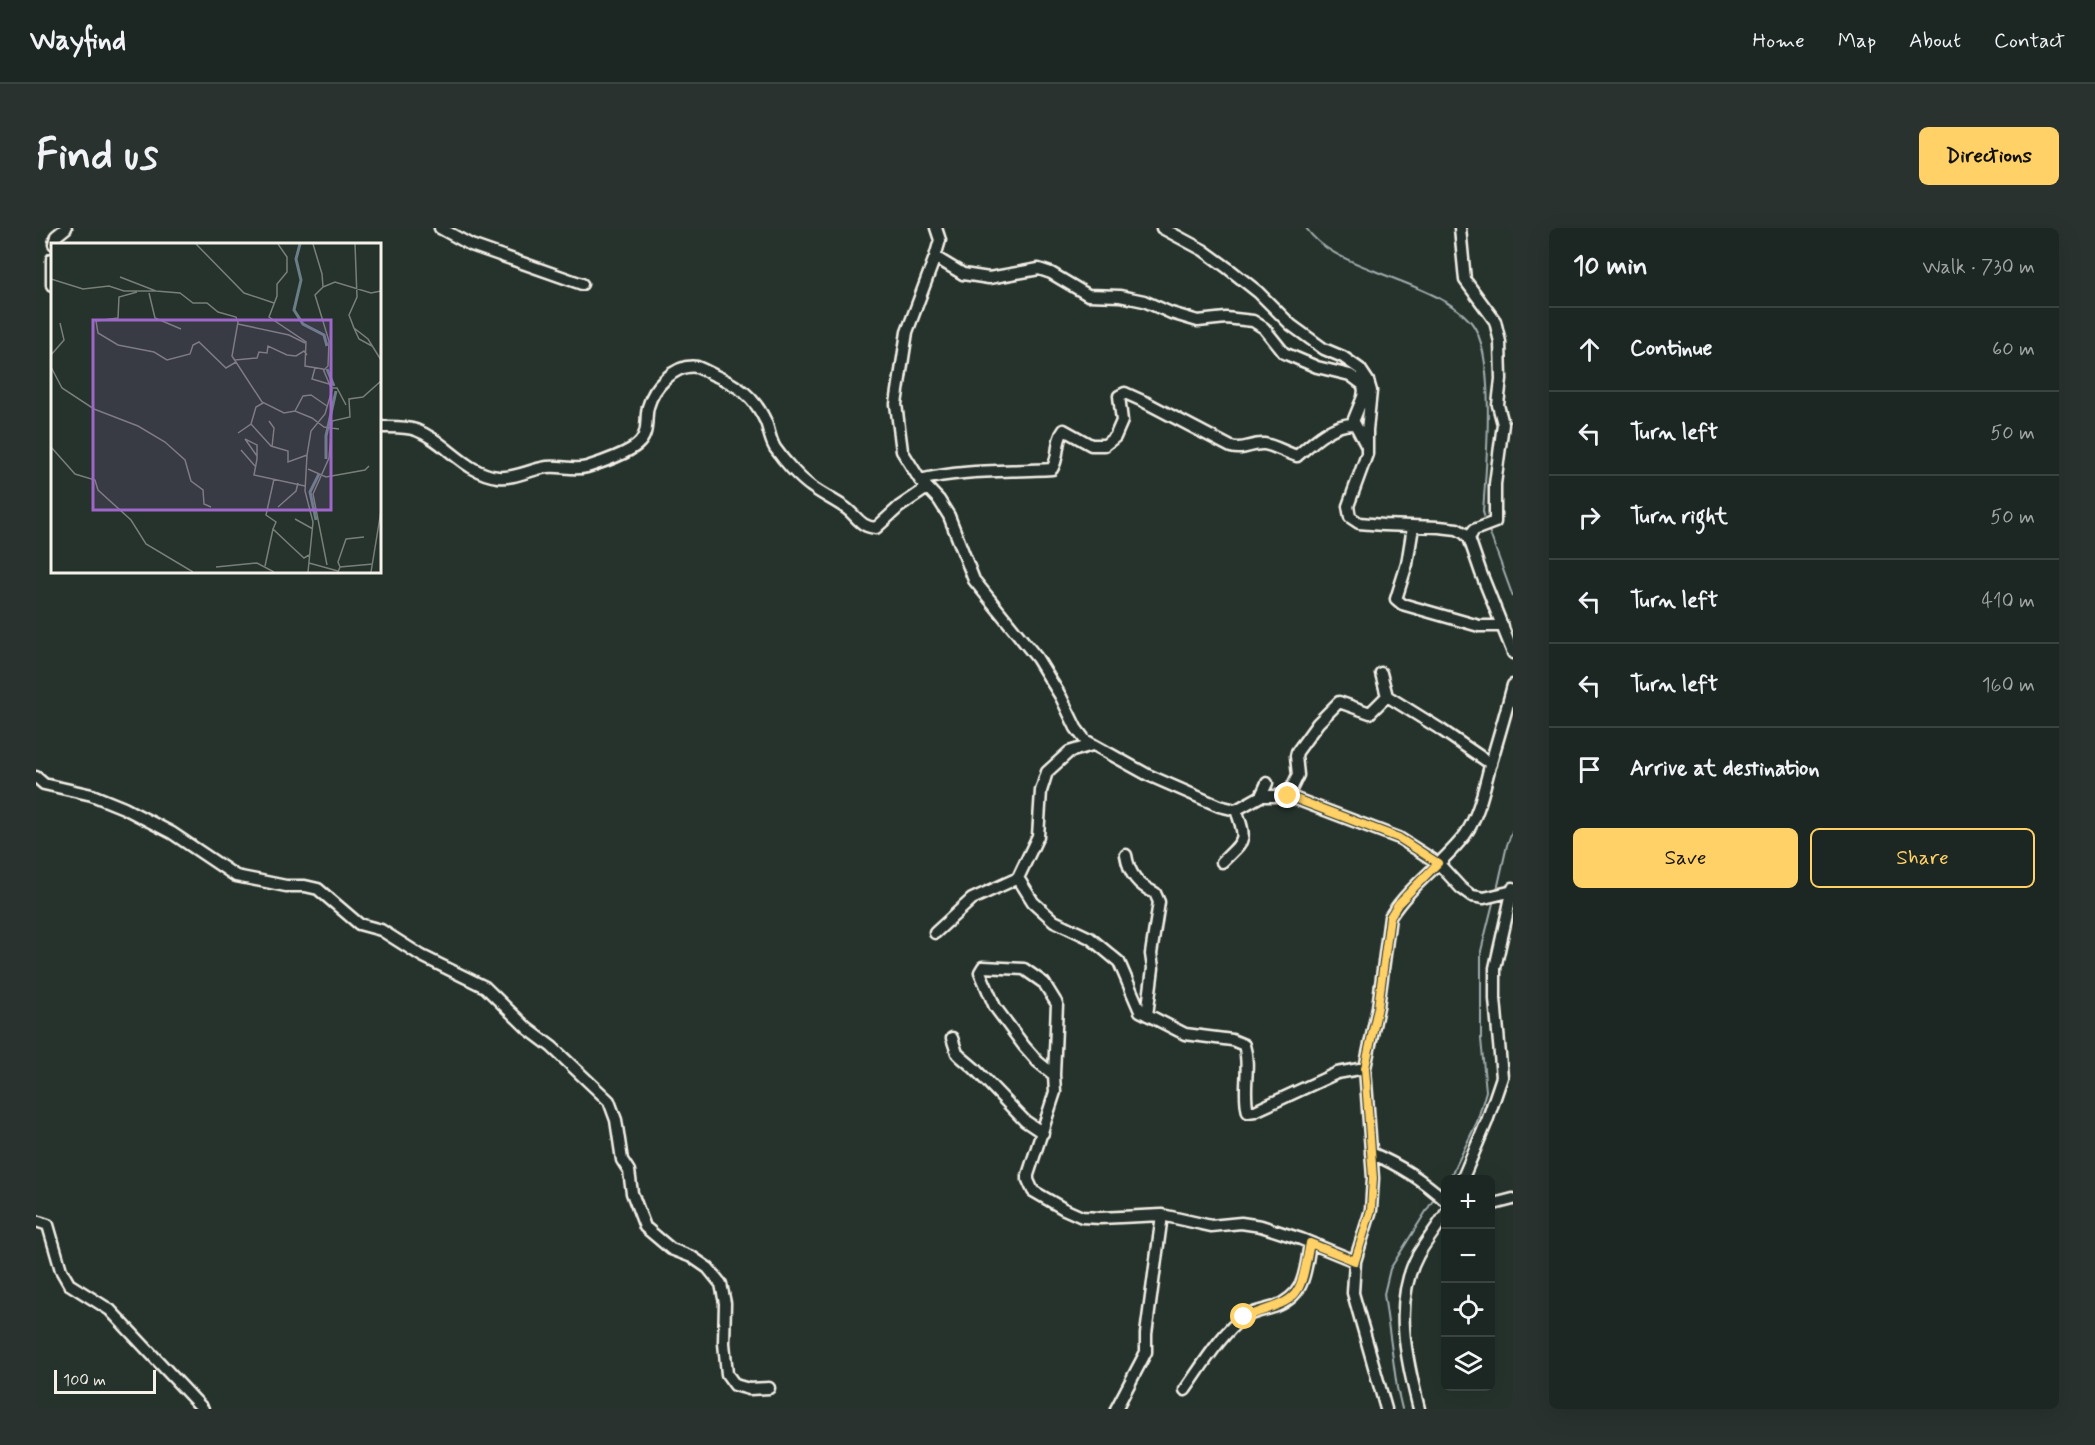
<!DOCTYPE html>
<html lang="en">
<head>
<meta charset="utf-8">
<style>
  :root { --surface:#1c2622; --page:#29322f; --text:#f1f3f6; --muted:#a0a5a5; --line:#3a4340; --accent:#ffd166 }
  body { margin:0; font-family:Mynerve,sans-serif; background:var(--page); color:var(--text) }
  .controls { position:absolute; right:18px; bottom:18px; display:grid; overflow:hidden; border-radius:9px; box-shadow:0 6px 24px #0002 }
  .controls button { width:54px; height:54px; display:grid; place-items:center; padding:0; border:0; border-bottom:2px solid var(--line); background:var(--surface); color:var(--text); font:30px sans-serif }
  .scale { position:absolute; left:18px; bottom:15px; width:102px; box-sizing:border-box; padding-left:6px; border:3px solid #f4f1e8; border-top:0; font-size:16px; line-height:21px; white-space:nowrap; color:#f4f1e8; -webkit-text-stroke:4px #26332d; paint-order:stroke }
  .stop { position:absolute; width:18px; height:18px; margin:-14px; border:4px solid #ffd166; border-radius:50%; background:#fff }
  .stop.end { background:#ffd166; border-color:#fff; box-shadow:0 2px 6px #0008 }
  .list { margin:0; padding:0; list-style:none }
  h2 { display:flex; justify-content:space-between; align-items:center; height:78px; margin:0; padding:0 24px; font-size:26px }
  h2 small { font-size:20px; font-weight:400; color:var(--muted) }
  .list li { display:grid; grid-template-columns:39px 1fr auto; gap:18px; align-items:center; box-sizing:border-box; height:84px; padding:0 24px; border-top:2px solid var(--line) }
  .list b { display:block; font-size:22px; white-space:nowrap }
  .list em { font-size:20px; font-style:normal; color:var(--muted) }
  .actions { display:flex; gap:12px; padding:18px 24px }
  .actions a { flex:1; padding:14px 0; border:2px solid var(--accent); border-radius:9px; text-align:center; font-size:21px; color:var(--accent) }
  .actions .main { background:var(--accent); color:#111 }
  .icon { flex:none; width:33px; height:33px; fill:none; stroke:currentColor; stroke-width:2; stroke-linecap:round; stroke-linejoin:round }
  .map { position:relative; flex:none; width:1477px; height:1181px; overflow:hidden; border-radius:9px }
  header { display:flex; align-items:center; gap:36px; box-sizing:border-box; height:84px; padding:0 30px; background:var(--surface); border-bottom:2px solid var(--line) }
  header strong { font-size:28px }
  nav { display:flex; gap:33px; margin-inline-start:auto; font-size:21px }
  .intro { display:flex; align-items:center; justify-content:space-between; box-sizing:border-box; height:144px; padding:0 36px }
  h1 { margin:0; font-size:42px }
  .button { padding:15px 27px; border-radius:9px; background:var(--accent); color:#111; font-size:21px; font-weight:700 }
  main { display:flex; gap:36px; padding:0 36px }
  aside { flex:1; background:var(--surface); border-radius:9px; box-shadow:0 6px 24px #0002 }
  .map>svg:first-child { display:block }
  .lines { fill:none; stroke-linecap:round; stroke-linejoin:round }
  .stream { stroke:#a1acad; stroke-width:2 }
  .minor-casing { stroke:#f4f1e8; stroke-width:15 }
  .minor { stroke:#26332d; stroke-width:10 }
  .route { stroke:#ffd166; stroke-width:8 }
  .inset-river { fill:none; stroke:#6a7e86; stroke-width:3 }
  .inset-road { fill:none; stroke:#787f78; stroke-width:1.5 }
  .view { fill:#9f67cb; fill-opacity:0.15; stroke:#9f67cb; stroke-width:3 }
  .inset-edge { fill:none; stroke:#f4f1e8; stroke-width:3 }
</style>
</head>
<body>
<header>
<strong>Wayfind</strong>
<nav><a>Home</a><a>Map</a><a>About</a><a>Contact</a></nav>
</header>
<div class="intro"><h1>Find us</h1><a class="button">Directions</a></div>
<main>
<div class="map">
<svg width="1477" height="1181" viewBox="0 0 1477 1181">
  <rect width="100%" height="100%" fill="#26332d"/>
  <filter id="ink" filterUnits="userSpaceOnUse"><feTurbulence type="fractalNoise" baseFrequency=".0167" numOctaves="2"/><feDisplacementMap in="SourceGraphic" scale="12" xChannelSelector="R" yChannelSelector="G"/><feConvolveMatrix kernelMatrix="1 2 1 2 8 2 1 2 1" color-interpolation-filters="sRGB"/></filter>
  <g filter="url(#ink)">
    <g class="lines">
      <!-- stream -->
      <path class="stream" d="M1270,0C1286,23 1314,33 1339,43C1370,56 1412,68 1435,94C1461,125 1450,242 1447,283L1450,295
        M1452,300L1477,369
        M1461,662L1471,617L1477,601
        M1412,952L1420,938L1441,894L1450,863L1445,811V723L1458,671
        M1404,962L1410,954
        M1366,1181L1361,1160L1348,1066L1354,1041L1399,969"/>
      <defs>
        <path id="minor" d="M404,0L435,17L546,56
          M900,0L904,12L899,29L871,104L860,176L866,223L884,252L903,272L913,288L938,352L1001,430L1025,469L1040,500L1049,512L1112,547L1183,578L1200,582L1225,568H1252L1363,610L1402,635L1425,660L1436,668L1448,670L1477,663
          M1126,0L1167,22L1193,41L1222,64L1255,97L1288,121L1307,129L1324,141L1332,153L1335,163L1331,202V226L1312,278L1314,289L1323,295L1347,297L1403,299L1421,301L1428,305L1433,310L1445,345L1477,425
          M1424,0L1429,52L1459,93L1464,114L1465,151L1462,177L1467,196L1459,256V294L1438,302L1433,310
          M18,16L20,8L30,0
          M899,29L927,46L953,50L1003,41L1015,45L1052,67L1084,68L1108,73L1135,85L1162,93L1190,90L1217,93L1228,100L1248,125L1281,139L1314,147L1326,156L1328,162L1327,169L1316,196
          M16,31V57
          M344,199C355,199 369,198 380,202C410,213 428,245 462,249C478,251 495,241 511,239C525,237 537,243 551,239C564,235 596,224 604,214C613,204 609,191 612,179C617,160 639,135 661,139C666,141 672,144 678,147C703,158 718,168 730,194C733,202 734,212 739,220C748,233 763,250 776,259C787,267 800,273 811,281C822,290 825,299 840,300L863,279L891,260
          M884,252C928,241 972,244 1016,241C1024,229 1019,213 1028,202L1055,217H1069L1079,209L1086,193L1083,168L1089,165L1109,174L1195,219C1208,223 1215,215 1228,216C1237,217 1251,225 1261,228C1277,214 1297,195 1319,196L1330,217
          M1377,299L1371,336L1360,371L1366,376L1443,398H1467
          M1345,445L1351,468
          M0,549L8,556L56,567L88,580L136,605L200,648L250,658H269L282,661L323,696L345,702L386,728L449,759L492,801L516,819L573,873L580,892L586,932L593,943L596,965L609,999L635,1021L656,1029L672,1040L685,1056L689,1075L688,1115L691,1146L699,1157L713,1161L733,1160
          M1225,568L1231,555
          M1252,568L1262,547L1260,528L1261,524L1282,495L1303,474L1334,485L1351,468L1404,501L1455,536
          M1090,627C1093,646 1102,657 1119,665L1123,674L1115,726L1117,740L1111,787
          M1186,634C1208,612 1212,614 1200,582
          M982,650L997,674L1018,693L1054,710L1083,734L1104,783L1149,806L1196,812L1208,817C1215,839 1206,862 1212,884L1219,883L1301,845L1329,840
          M899,705L936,671L982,650L1002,608L1005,563L1011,544L1033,524L1056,517
          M916,810L921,825L925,829L938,840L989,893L1007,905
          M1018,847L1002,834L988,818L959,779L944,744L947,739L988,741L1008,755L1021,776L1018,847L1019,864L992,947V952L997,963L1028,981L1046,989L1064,990L1126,987L1175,998L1205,995L1225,998L1265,1011L1319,1033
          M1335,925C1365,938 1385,951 1410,973
          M1426,952L1451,893L1466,849L1459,771V740L1477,660
          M1454,977L1477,971
          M0,993L12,997L25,1042L33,1056L74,1082L167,1181
          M1149,1162C1164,1141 1187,1103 1208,1089C1216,1084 1229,1082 1238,1079C1270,1067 1269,1044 1274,1015
          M1080,1181L1110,1124V1106L1126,987
          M1350,1181L1317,1065L1319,1033L1335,982L1337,950L1329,840L1342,779L1354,689C1374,657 1407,636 1429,607C1443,587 1448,560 1454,538C1462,511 1470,484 1477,457
          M1383,1181C1371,1132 1356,1075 1382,1027C1390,1013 1401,1000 1410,985"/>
      </defs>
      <!-- minor casing -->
      <use href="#minor" class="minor-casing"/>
      <!-- minor -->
      <use href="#minor" class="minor"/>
    </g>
  </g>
  <g class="lines" filter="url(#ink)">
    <!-- route -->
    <path class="route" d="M1208,1089C1264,1070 1263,1074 1274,1015L1319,1033L1335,982L1337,950L1329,840L1342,779L1354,689L1362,676L1402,635L1363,610L1252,568"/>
  </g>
  <!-- overview -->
  <g transform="translate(15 15)">
    <rect width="330" height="330" fill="#26332d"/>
    <path class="inset-river" d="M249,1L245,16L250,37L243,67L252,81L273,92L276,103M276,126L283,143M275,216V193L285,148M265,277L259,249L268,231"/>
    <path class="inset-road" d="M145,1L193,50L223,60M227,1L236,14V29L226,41V53L218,74L255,99L254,123L272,126L281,147L274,171L260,188L256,212L254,248L262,279L257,329M262,1L271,31L272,44L264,52L278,98L277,123L273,127M304,1L306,54L298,72L303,85L317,96L330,117M69,34L105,48L129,50L142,60H156L167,69L185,74L187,79L181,113L211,159L233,170L244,168L261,175L273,184L288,186M0,36L32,46L58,43L73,48H105M272,44L284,39L320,50L330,48M86,49L68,54L67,75L45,78L47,90L67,102L103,109L116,117L139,111L142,102L148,99L175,125L185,119M98,50L104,75L130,86M187,81L238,92L254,100M302,83L308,96L321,103M0,112L13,97L9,80M184,117L206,115L208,109L216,110L217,103L236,112L245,113L253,108L256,112M0,124L11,145L43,166L87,183L114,199L134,217L140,238L152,247L153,261L160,264M264,125L261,136L278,141M280,145H286L295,162M244,168L252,153L260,152L276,163M218,178L223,185L221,204M200,181L220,203L237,208V219L256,212M187,190L200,181L205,164L212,160M0,204L24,231L44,237L47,247L80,277L95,301L142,329M190,207L204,223M206,213L194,196L206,202V216L203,232L254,243M257,226L275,234L314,227L318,223M223,236L215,272L225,279L222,286L241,304L253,315L258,312M227,264L245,248L247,240M244,276L262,286M258,320L287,328M276,322L262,251L278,215L281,178L299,174L298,156L312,154L330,138M214,323L222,286M165,324L206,320L223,329M289,324L287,319L295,296L313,294M287,329L289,324L322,321M320,329L330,268"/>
    <path class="view" d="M42,77H280V267H42Z"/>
    <rect width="330" height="330" class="inset-edge"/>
  </g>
</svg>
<div class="controls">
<button>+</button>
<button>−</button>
<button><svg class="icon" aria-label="locate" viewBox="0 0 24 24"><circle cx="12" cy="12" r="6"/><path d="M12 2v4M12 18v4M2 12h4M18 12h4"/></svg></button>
<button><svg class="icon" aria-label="layers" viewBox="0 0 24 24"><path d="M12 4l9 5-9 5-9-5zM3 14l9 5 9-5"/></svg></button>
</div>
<div class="scale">100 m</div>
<div class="stop" style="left:1208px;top:1089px"></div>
<div class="stop end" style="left:1252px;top:568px"></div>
</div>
<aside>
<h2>10 min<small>Walk · 730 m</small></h2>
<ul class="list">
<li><svg class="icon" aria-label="ahead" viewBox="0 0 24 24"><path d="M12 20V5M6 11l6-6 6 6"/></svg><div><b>Continue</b></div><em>60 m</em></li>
<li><svg class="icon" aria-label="left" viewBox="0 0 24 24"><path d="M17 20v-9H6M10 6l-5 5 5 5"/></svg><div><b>Turn left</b></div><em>50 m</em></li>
<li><svg class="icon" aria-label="right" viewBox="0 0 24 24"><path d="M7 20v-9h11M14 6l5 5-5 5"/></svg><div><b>Turn right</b></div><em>50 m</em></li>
<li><svg class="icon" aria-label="left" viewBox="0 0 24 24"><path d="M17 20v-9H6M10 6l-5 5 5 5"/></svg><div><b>Turn left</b></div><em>410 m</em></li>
<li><svg class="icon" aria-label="left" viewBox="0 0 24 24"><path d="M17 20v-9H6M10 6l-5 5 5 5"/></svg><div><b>Turn left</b></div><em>160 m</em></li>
<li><svg class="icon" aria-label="arrive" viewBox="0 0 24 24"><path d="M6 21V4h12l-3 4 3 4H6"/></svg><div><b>Arrive at destination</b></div></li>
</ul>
<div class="actions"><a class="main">Save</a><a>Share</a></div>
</aside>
</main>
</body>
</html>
